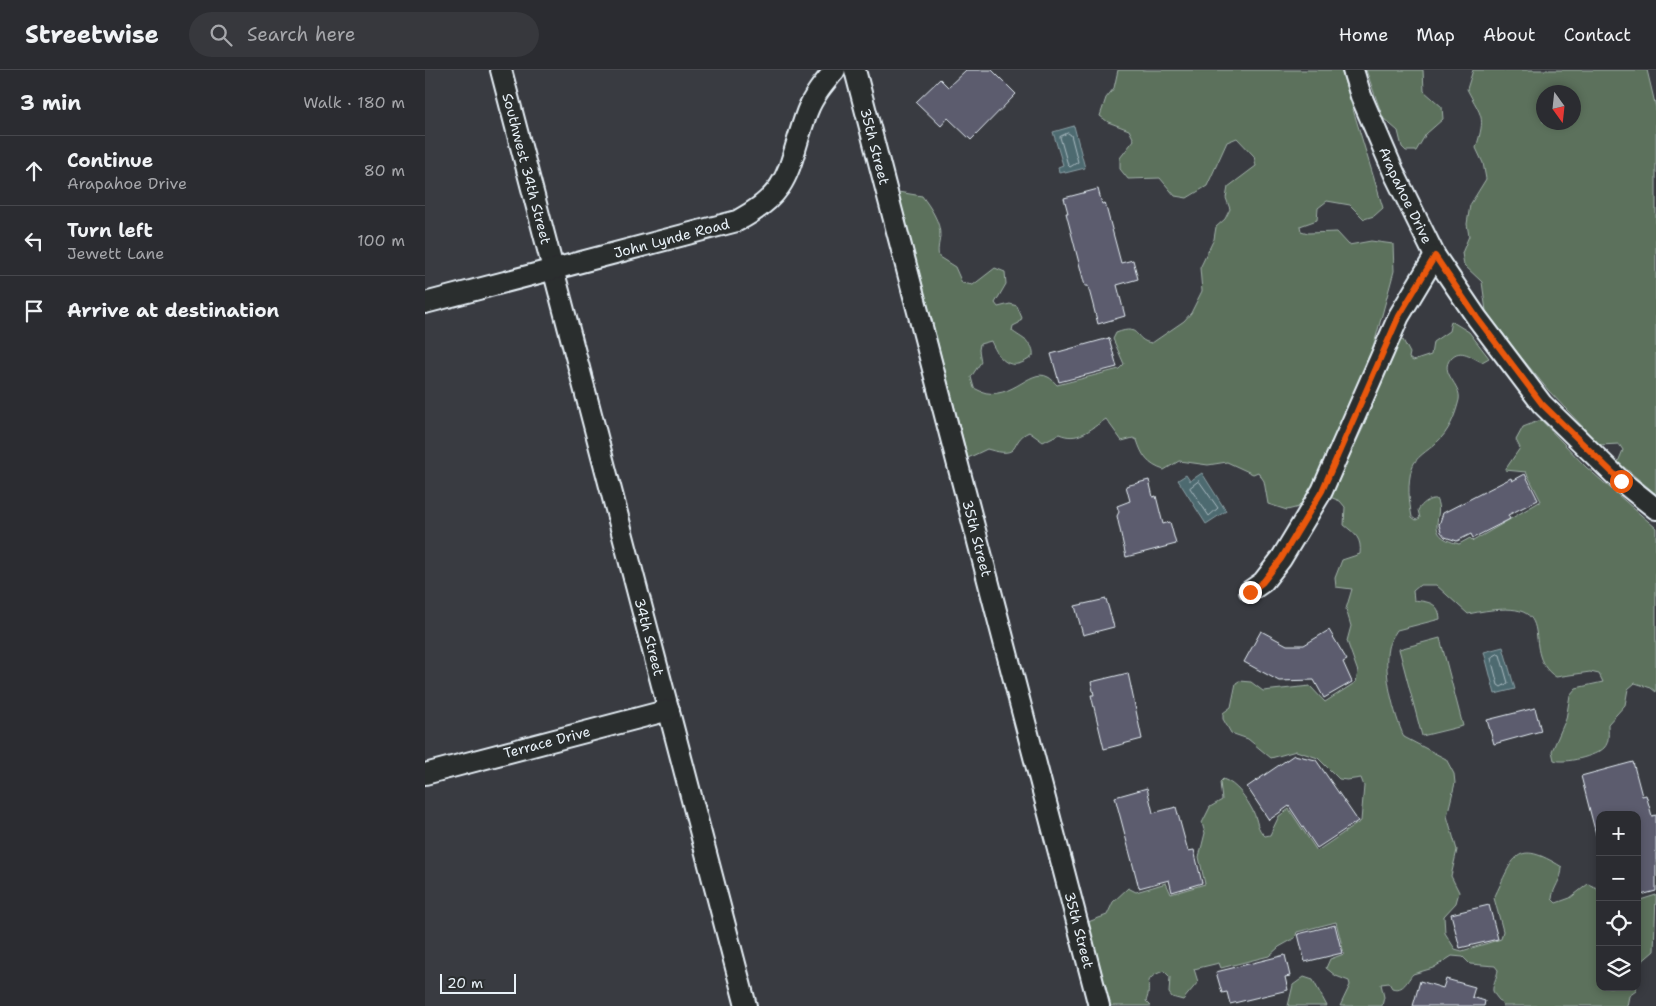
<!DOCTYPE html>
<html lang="en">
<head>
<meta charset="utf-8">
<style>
  :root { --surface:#2b2c31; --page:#37383d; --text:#f1f3f6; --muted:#a6a7ab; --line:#47484d }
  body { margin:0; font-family:"Shantell Sans",sans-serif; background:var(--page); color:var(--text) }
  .controls { position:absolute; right:15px; bottom:15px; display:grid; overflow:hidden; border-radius:10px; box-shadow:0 2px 8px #0003 }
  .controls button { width:45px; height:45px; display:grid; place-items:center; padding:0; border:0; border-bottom:1px solid var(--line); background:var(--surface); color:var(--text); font:25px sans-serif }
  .compass { position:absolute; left:1111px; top:15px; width:45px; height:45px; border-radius:50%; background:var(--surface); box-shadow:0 2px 8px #0003; rotate:165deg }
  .scale { position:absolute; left:15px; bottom:12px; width:76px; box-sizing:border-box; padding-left:5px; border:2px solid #e8f1f8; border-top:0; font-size:14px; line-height:18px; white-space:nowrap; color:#e8f1f8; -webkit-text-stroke:4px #2a2d2e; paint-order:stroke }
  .stop { position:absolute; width:15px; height:15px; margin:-11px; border:4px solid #ea580c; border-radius:50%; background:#fff }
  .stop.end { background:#ea580c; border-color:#fff; box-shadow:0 1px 5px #0008 }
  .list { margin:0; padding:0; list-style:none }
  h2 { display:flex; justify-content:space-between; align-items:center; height:65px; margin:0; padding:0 20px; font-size:21px }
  h2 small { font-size:16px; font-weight:400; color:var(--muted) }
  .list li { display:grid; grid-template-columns:32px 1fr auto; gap:15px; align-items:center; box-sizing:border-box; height:70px; padding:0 20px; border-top:1px solid var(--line) }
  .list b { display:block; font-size:19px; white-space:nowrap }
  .list p { margin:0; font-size:16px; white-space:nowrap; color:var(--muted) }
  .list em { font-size:16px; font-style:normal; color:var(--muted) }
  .icon { flex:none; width:28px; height:28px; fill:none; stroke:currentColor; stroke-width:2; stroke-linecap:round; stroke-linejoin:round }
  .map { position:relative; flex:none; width:1231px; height:936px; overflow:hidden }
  header { display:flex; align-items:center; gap:30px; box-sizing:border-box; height:70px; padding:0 25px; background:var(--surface); border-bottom:1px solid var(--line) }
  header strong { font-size:24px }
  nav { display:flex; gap:28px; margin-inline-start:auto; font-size:18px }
  .search { width:350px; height:45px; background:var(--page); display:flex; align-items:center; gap:12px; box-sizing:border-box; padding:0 18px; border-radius:28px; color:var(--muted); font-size:19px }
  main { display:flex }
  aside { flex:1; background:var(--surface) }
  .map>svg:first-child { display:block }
  .green { fill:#5b715c; stroke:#a2b1aa; fill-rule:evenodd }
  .water { fill:#4d6a70; stroke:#8ba0a6 }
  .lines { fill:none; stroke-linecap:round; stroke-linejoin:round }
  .shore { stroke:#aabbc2; stroke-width:1 }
  .building { fill:#5c5c6e; stroke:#e8f1f8 }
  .minor-casing { stroke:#e8f1f8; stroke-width:24 }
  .minor { stroke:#2a2d2e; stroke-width:20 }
  .route { stroke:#ea580c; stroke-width:6 }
  .labels { text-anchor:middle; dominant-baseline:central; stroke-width:4; stroke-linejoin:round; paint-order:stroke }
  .street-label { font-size:14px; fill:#e8f1f8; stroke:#2a2d2e }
</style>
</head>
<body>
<header>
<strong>Streetwise</strong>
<div class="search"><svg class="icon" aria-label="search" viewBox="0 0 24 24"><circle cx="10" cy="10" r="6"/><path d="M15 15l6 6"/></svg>Search here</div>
<nav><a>Home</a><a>Map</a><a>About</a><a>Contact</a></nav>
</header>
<main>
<aside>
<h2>3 min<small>Walk · 180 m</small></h2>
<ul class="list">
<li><svg class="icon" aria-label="ahead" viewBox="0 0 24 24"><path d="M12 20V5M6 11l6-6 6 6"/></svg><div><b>Continue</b><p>Arapahoe Drive</p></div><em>80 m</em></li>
<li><svg class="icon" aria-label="left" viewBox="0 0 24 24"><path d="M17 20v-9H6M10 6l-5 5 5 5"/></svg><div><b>Turn left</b><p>Jewett Lane</p></div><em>100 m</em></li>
<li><svg class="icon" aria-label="arrive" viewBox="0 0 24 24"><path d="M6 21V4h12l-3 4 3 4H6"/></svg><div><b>Arrive at destination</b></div></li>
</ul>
</aside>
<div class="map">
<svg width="1231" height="936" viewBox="0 0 1231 936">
  <rect width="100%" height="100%" fill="#393b41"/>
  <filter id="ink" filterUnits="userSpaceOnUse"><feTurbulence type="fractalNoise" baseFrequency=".02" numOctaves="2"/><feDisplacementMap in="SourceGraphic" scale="10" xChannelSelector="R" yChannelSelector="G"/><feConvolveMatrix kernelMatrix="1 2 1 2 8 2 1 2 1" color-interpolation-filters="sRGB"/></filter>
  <g filter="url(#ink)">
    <!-- green -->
    <path class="green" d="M693,0H916L958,138L949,146L939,149L925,135L902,131L893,138L892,150L875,156L876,161L883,163L912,162L924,175L946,171L968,174L969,201L951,267L934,319L888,420L878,436L862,440L843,434L839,411L833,402L828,404L802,392L783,395L754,391L739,400C723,395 717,386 712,370L708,368L697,371L681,349C664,360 653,372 634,364L618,372L604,362C583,371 599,390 562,379L543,388L473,122L497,126C505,137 516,152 515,167C514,174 512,180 514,187L530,197L537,213L548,215L570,198L580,202L581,214L570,233L573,237L585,234L592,236L597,248L594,253L588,256L587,261C596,268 610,273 608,286C587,303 575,292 566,271L555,274L554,280L556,292L546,307L549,318C583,338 604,296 623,307C626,308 630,313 632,315L694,299L699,294L688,269L691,263C717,253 708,271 727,273L759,251L766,243L777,221L775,198L789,169L791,157L800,149L805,139L801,128L803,117L831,96L829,86L812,68L802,72L782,116L762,128L750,126L735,108L703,109L695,99V88L709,70L704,60L683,52L675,46L681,28L689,18Z
      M941,0H998L999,21L1017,37L1018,49L1001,64L991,81H981L977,77L973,61L958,48Z
      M1048,0H1222L1231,38V424L1193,392L1198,380L1194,374L1175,375L1123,320L1092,282L1061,241L1057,212L1039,195L1037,183L1044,166L1042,154L1045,135L1061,109L1058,93L1051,78C1061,45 1057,48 1042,19ZM1118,22H1148V52H1118Z
      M1026,251L1044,262L1064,288L1057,292C1047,288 1036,277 1026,288C1013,303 1037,314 1034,330C1030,346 1024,362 1011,373C1003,381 990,387 987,398C982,413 984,432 987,447L991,450L995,448L993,440C997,434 1004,428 1011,429C1021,446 996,465 1034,474L1045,468L1048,471L1116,431L1101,402L1080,400L1095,378L1091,370L1098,357L1116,350L1161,397L1231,458V622L1226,618L1210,613L1203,619L1200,635L1183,654C1183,662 1185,672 1179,678C1171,686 1140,694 1129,690L1127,681L1141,649L1145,625L1151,618L1178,612L1174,604L1165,602L1131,607C1089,580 1147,522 1043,544L1011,515H995L988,521L989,530C1003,532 1014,532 1015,549L972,560C969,565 964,572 963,578C958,603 969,644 979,667L1021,689L1029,704L1030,713L1022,746L1032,780L1026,806L1034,822L1031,833L1019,846L1020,863L1030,879L1037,881L1076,869L1078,861L1069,828C1089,787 1090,768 1137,797C1137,810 1128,817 1127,829L1131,833L1145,828L1163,814L1172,818L1175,824V917H1211V921L1204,926L1202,936H1078C1076,931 1070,927 1068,921C1067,916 1072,907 1073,900L1070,896L1045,894L1038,887L1027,886L1008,898L988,904C982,910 979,922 967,918L964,913L956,914L959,927L957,936H915L925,915L924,911L911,906L901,898L905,889L919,884L911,852L872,862L870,868L854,877L844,886L796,898L794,893L769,899L773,912L758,930L747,927L744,923L745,907L739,901C715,909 728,915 721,931L726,936H685L663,852L682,845L688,832L703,818L711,822L741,813L746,824L780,814L774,787L780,763L777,753L785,737L797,730L795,712L798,709C812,714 821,728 828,741C833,751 831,758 840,766L845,765L854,746L864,739L892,781L936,751L939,716L936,708L922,710L914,709L893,688L871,681L846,688L823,669L806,663L798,649V643L806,637L811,613L814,611L826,612L838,621L885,616L900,632L931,612L933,602L922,571L926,556L921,539L927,519L911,517L910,508L917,490L935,484C937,468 930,464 919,455L920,437L915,431L905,427L938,358L968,274L978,270L985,283L984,288L988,291L1006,285L1008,272L1024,261Z
      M1015,568L1038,656L997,666L974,579Z
      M1231,825L1229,881L1214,894L1212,905V831Z
      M879,907L888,910L902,936H863L868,915Z"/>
    <!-- water -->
    <path class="water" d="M649,56L660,98L640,103L639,101L634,102L633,97L638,95L628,62Z
      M777,403L801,441L781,454L753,410L761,405L765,411Z
      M1078,577L1090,619L1070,624L1059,582Z"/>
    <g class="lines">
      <!-- shore -->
      <path class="shore" d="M643,63L646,65L653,92L645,97L643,95L635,67Z
        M774,411L793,438L784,446L765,418Z
        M1073,584L1075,585L1083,613L1076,617L1073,615L1066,588Z"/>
    </g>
    <!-- building -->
    <path class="building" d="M541,0H567L591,24L546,70L523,48L516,56L491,32L515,9L523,17Z
      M673,119L677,134L680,133L696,193L708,190L713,209L692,215L700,246L673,254L663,216H660L641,143H643L639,128Z
      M684,268L692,297L634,312L626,284Z
      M1100,404L1113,430L1083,445L1085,449L1048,468L1046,464L1032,471L1020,467L1016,462L1014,455L1018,443L1086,408L1087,411Z
      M724,410L728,427L731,426L738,454L745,452L751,474L701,487L692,446L694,442L692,436L705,431L701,416Z
      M681,529L689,557L658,565L650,536Z
      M904,560L922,590L918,592L927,612L899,628L889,610L854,611L819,592L836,561L862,575H879Z
      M703,603L717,669L679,679L666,625H669L666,612Z
      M1110,638L1116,661L1069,674L1062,650Z
      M869,685L891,690L933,751L892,778L864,736L844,750L822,717Z
      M1208,692L1217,726L1221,725L1227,746L1231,745V821L1212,826V745H1175V772L1173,767L1172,768L1156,706Z
      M722,718L728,743L751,737L763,781L769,780L777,813L747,822L744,810L714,818L690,727Z
      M1064,835L1073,869L1035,878L1026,844Z
      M910,855L917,883L880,892L873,864Z
      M860,885L865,906L860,907L863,920L805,934L802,922L797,923L791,902Z
      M1021,909L1050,917L1047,927L1060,931L1059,936H988L995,911L1018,918Z"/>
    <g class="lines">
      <defs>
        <g id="minor">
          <path id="s1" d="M76,0L321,936"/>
          <path id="s2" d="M430,0L674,936"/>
          <path id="s3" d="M928,0L936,26L970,105L1010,186L1052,248L1117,334L1196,411L1231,439"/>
          <path id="s4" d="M0,233L312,151C369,121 362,96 382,42C388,26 399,13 410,0"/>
          <path d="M825,521L838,512L856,489L897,421L974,246L1010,186"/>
          <path id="s5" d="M0,704L244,640"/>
        </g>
      </defs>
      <!-- minor casing -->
      <use href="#minor" class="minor-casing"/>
      <!-- minor -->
      <use href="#minor" class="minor"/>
    </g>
  </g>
  <g class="lines" filter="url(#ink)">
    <!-- route -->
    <path class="route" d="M825,522L838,512L856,489L897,421L974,246L1010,186L1052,248L1117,334L1196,411"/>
  </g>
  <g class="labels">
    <!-- street labels -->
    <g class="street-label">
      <text stroke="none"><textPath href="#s2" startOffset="79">35th Street</textPath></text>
      <text stroke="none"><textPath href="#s1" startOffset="102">Southwest 34th Street</textPath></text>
      <text stroke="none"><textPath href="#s3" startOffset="136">Arapahoe Drive</textPath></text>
      <text stroke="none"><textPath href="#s4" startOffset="255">John Lynde Road</textPath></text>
      <text stroke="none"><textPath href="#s2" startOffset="484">35th Street</textPath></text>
      <text stroke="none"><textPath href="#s1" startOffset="586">34th Street</textPath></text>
      <text stroke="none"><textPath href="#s5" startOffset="126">Terrace Drive</textPath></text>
      <text stroke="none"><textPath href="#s2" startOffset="889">35th Street</textPath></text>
    </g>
  </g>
</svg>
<div class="controls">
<button>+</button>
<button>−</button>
<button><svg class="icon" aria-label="locate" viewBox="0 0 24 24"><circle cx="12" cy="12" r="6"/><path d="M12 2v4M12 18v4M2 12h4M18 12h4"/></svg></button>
<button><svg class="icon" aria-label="layers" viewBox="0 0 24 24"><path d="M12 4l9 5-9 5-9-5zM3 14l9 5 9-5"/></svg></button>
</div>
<svg class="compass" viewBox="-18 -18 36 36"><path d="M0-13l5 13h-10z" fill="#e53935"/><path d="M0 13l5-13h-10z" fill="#a6a7ab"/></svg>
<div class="scale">20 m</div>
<div class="stop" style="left:1196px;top:411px"></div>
<div class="stop end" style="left:825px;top:522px"></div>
</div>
</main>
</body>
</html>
